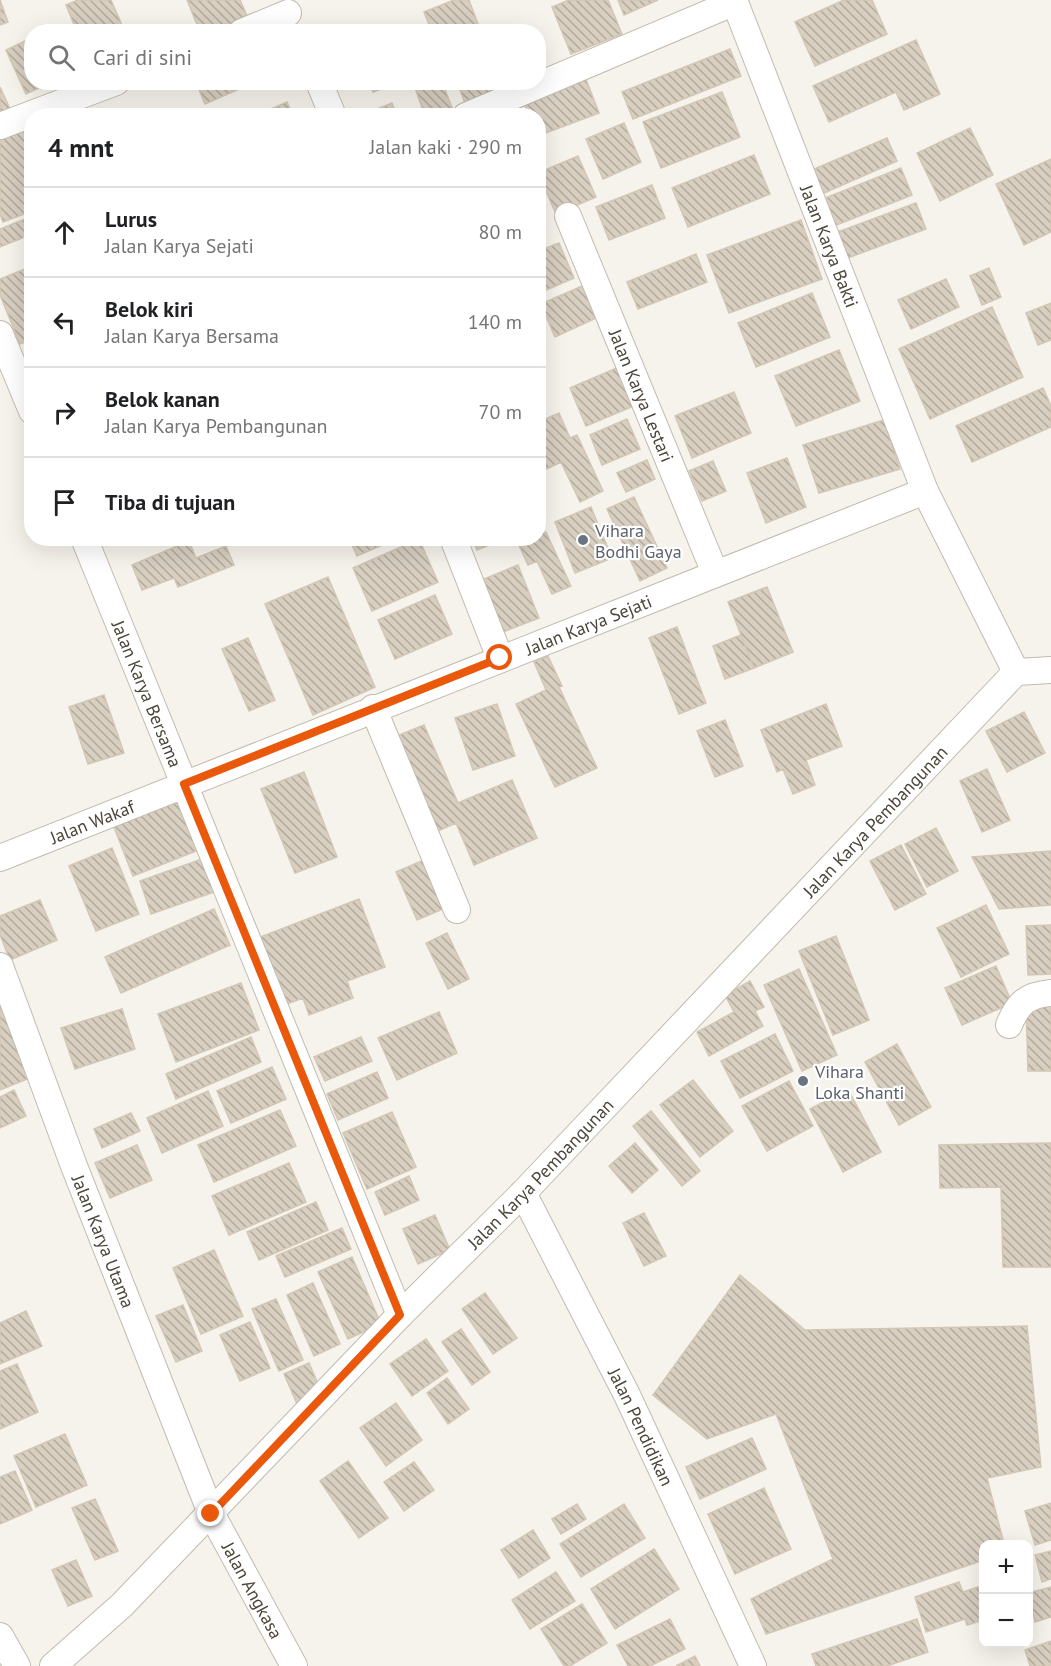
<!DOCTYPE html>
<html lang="id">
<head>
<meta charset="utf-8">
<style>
  :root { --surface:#fff; --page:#f6f6f6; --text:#202124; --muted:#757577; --line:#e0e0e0 }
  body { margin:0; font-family:"PT Sans",sans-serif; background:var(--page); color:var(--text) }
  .controls { position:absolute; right:18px; bottom:18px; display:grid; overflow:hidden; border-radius:12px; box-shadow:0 6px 24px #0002 }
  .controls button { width:54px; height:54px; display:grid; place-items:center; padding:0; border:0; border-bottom:2px solid var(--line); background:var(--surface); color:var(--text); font:30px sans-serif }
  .stop { position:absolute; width:18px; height:18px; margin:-14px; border:4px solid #ea580c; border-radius:50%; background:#fff }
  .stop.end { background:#ea580c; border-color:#fff; box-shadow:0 2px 6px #0008 }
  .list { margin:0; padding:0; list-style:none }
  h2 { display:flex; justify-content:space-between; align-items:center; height:78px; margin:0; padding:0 24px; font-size:26px }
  h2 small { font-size:20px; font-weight:400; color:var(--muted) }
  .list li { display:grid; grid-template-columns:39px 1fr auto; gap:18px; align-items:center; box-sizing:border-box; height:90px; padding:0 24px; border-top:2px solid var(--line) }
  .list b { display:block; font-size:22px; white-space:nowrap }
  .list p { margin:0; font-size:20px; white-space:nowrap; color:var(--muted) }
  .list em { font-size:20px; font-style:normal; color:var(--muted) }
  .icon { flex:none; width:33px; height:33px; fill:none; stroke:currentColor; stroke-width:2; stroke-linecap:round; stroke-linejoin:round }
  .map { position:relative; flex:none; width:1051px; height:1666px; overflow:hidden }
  .search { position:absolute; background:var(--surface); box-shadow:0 6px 24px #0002; left:24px; top:24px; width:522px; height:66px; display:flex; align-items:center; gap:15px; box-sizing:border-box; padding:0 21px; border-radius:24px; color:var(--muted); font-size:22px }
  .panel { position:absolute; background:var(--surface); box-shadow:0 6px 24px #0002; left:24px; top:108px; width:522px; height:438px; border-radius:24px }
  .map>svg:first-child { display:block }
  .building { fill:url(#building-back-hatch); stroke:#d3c7b4; stroke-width:1.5 }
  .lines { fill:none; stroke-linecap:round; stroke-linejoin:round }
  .street-casing { stroke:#c2bbae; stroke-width:28 }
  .street { stroke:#fff; stroke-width:26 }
  .route { stroke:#ea580c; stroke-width:8 }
  .worship-dot { fill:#6b7280; stroke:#fff; stroke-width:2 }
  .labels { text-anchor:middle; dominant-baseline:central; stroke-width:4.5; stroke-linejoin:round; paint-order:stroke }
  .street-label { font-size:18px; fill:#4b4439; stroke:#fff }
  .worship-label { font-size:18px; fill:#5b616d; stroke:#fff; text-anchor:start }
</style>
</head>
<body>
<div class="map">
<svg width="1051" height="1666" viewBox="0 0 1051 1666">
  <defs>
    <pattern id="building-back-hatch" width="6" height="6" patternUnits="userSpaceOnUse" patternTransform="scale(1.5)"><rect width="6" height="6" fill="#d8cfc1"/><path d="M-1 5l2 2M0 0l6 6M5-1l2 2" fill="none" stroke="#b1aa9e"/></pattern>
  </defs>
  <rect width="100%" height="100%" fill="#f6f3ec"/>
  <!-- building -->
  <path class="building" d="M0,0L8,22L0,25Z
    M78,0H111L125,32H77L66,5Z
    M187,0H240L247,16L213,32H200Z
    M454,0H469L481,32H432L424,12Z
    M569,0H608L622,34L571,54L552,7Z
    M618,0H658L624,15Z
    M844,0H872L887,34L815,66L795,22Z
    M335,25L337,32H317Z
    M916,40L940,94L904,110L896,92L829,122L813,86Z
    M25,41L32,55V82H44L45,85L26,94L6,50Z
    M730,49L741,76L633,119L622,92Z
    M584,74L599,113L538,136V116H529L522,98Z
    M196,82H255L205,104Z
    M369,82H393L394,84L373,92Z
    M413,82H442L453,110L438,116H425Z
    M457,82H501L503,87L465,103Z
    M0,87L12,113L0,118Z
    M722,92L740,137L661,168L643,122Z
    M287,102L293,116H255Z
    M392,103L397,116H360Z
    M23,122L31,145L32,211L3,222L0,214V131Z
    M624,123L641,162L603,179L586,139Z
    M970,128L993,175L940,201L917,153Z
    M887,138L897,161L822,194L812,170Z
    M754,155L770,194L688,227L672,188Z
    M578,156L596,197L556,214L538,173Z
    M1051,159V232L1024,245L996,184Z
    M901,168L912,195L834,226L823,199Z
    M652,185L665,218L609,240L596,207Z
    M916,203L926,229L845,259L835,233Z
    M32,216V234L0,247V229Z
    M801,220L822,279L729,313L707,255Z
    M559,243L574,278L539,293L538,251Z
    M696,254L707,282L638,309L627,282Z
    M32,266V339L20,344L0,295V279Z
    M989,268L1001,297L982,305L970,276Z
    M946,279L959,307L911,329L898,300Z
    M589,283L603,315L555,337L541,304Z
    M812,293L830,337L756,367L738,323Z
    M1051,303V340L1038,345L1026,313Z
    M992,307L1023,377L930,419L899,349Z
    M32,346V365L25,349Z
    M839,350L860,401L796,426L775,376Z
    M619,367L636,405L586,426L570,388Z
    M1043,388L1051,406V427L972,462L956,426Z
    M734,392L751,433L692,458L675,416Z
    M559,413L570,438L577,435L603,491L580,502L561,462L538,473V422Z
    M627,419L640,449L602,465L590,435Z
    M884,420L900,469L819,493L803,445Z
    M787,458L806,507L766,523L747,473Z
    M647,460L655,479L626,492L617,473Z
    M713,461L726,491L702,501L689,471Z
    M634,497L667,568L640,581L607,509Z
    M591,507L612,558L575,573L555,522Z
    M546,532L571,586L552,594L537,561L528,565L518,543L528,538H538V535Z
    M349,538H398L357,556Z
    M472,538H507L477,550Z
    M419,539L438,582L372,611L353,568Z
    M189,541L196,558L226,546L234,565L178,587L174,578L142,590L132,565Z
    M518,565L539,618L503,632L482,580Z
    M328,577L375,687L313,715L265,604Z
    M767,587L793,652L754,668L728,602Z
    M435,595L452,634L395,659L378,620Z
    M677,627L706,703L679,714L649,638Z
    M741,635L754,668L725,679L713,646Z
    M248,638L275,700L249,711L222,649Z
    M548,656L562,686L559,687L597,768L555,787L516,704L546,690L534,662Z
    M104,695L124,753L88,764L69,707Z
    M497,704L515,756L473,770L455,718Z
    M826,704L842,746L806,760L815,785L793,794L783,769L777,772L761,730Z
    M1024,712L1045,753L1007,772L986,731Z
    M725,720L743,766L715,777L697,731Z
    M424,725L458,803L512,780L537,838L474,865L456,823L438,831L397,736Z
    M987,769L1010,820L982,832L960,781Z
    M304,772L337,857L295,873L261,789Z
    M180,795L201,849L133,876L112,822Z
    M936,828L958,871L927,887L905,844Z
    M901,845L926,894L895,910L870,861Z
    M112,848L139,914L96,931L69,866Z
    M1051,851V905L999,909L972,857Z
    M202,859L214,892L151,914L140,881Z
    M424,860L445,908L417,920L396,872Z
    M359,899L385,967L347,981L353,998L309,1015L303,998L284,1005L258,938Z
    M40,900L57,940L10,960L0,935V916Z
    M986,905L1009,954L961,977L937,928Z
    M214,909L230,945L121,993L105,957Z
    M1051,925V974L1028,975L1026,926Z
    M447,933L469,979L448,989L426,943Z
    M836,936L869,1020L833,1035L799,951Z
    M996,966L1012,1003L962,1025L945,988Z
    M799,969L837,1055L802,1071L764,985Z
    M750,981L764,1007L755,1011L763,1026L709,1056L697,1032L734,1012L725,995Z
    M241,983L259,1030L176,1062L158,1014Z
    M0,993L32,1077L0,1090Z
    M1026,1005H1051V1071H1028Z
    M122,1009L135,1049L75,1069L61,1028Z
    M439,1012L457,1053L397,1080L378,1038Z
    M775,1034L793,1071L740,1098L721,1061Z
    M251,1037L261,1062L176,1099L166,1074Z
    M361,1037L372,1061L325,1081L314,1057Z
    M897,1044L931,1107L899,1125L865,1062Z
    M272,1067L286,1099L231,1123L217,1091Z
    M377,1072L388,1098L338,1120L327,1094Z
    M693,1080L733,1131L700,1157L660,1105Z
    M789,1081L813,1126L767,1151L742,1106Z
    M848,1089L881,1152L843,1172L810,1109Z
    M14,1090L26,1116L0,1128V1097Z
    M208,1091L223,1126L162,1153L147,1118Z
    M280,1110L296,1146L214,1182L198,1145Z
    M651,1111L700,1171L682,1186L633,1126Z
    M392,1112L416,1167L367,1189L343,1133Z
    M131,1113L140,1131L102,1148L94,1129Z
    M635,1143L658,1170L632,1193L609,1166Z
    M1051,1143V1267H1003L1001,1187L940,1188L939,1145Z
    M137,1145L152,1180L110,1198L95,1163Z
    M289,1163L306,1202L229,1235L212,1196Z
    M409,1176L419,1200L385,1215L375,1192Z
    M316,1202L328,1230L259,1260L247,1232Z
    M644,1213L666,1256L644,1266L623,1223Z
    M435,1215L450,1250L418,1264L403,1229Z
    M342,1228L351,1249L285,1277L276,1256Z
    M214,1250L243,1316L201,1334L173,1268Z
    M352,1257L381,1324L348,1339L318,1272Z
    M740,1275L805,1330L1027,1326L1041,1467L987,1478L1004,1544H984V1560L766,1634L751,1599L833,1559L776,1414L707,1439L653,1395Z
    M313,1283L340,1344L314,1356L287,1295Z
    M485,1293L517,1338L493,1354L462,1309Z
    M276,1299L303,1360L279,1371L252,1309Z
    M183,1305L202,1351L176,1362L156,1316Z
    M26,1311L42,1346L0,1364V1323Z
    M250,1322L270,1368L240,1381L220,1335Z
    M461,1329L490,1372L472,1385L442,1342Z
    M426,1339L448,1371L412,1396L390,1364Z
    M309,1363L322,1393L297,1404L284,1374Z
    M17,1364L38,1412L0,1429V1371Z
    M447,1378L469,1409L448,1424L427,1393Z
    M396,1403L422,1440L386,1466L360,1428Z
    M65,1434L87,1485L36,1507L14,1456Z
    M752,1438L766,1469L700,1499L686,1467Z
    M348,1461L388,1518L359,1538L320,1481Z
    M414,1462L434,1490L404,1511L384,1482Z
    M15,1471L32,1510L0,1524V1477Z
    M764,1488L791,1549L735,1574L708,1514Z
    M95,1499L118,1551L95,1560L72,1508Z
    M1051,1503V1540L1035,1545L1025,1511Z
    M577,1504L586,1519L561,1534L552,1519Z
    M624,1504L645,1538L581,1577L560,1544Z
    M533,1530L550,1558L519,1578L501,1550Z
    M654,1549L679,1589L615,1629L591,1589Z
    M1051,1551V1579L1042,1582L1035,1555Z
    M76,1560L92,1596L68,1606L52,1570Z
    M556,1572L575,1601L530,1629L512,1600Z
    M959,1582L963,1592L984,1585V1620L967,1625L965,1619L926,1632L915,1597Z
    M1051,1587V1617L1035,1622L1028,1593Z
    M582,1604L607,1643L570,1666H564L541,1629Z
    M670,1619L685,1649L650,1666H628L617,1645Z
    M917,1619L928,1652L887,1666H816L812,1654Z
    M1051,1641V1666H1030L1025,1650Z
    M695,1656L700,1666H676Z"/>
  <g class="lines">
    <defs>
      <g id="street">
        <path id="s1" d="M734,0L925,491L1016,672L1051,670"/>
        <path d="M242,32L288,13"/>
        <path d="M319,82L333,116"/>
        <path d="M466,116L735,2"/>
        <path d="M0,126L116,82"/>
        <path id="s2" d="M568,216L715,573"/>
        <path d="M0,334L32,411"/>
        <path id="s3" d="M84,538L400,1315"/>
        <path d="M453,538L500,658"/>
        <path d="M373,708L457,910"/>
        <path id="s4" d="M0,858L925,491"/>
        <path id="s5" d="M0,966L74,1166L211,1513L294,1666"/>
        <path d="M1009,1025C1018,1003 1027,995 1051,993"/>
        <path id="s6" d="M523,1193L627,1395L753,1666"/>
        <path d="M0,1636L17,1666"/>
        <path id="s7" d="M53,1666L122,1605L400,1315L523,1193L1016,672"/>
      </g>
    </defs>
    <!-- street casing -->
    <use href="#street" class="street-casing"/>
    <!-- street -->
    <use href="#street" class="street"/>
  </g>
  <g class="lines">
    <!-- route -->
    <path class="route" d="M211,1514L400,1315L184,784L500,658"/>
  </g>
  <!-- markers -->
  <g class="worship-dot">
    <circle cx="583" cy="540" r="6"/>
    <circle cx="803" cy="1081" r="6"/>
  </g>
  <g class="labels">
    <!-- street labels -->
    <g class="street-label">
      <text stroke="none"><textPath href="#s1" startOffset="264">Jalan Karya Bakti</textPath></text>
      <text stroke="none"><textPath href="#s2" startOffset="194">Jalan Karya Lestari</textPath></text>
      <text stroke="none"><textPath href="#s4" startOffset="633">Jalan Karya Sejati</textPath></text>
      <text stroke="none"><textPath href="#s3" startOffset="168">Jalan Karya Bersama</textPath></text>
      <text stroke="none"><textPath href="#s4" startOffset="99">Jalan Wakaf</textPath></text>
      <text stroke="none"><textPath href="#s7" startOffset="1179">Jalan Karya Pembangunan</textPath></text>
      <text stroke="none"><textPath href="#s7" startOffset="693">Jalan Karya Pembangunan</textPath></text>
      <text stroke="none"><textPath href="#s5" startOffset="294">Jalan Karya Utama</textPath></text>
      <text stroke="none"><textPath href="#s6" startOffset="262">Jalan Pendidikan</textPath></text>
      <text stroke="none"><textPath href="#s5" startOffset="674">Jalan Angkasa</textPath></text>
    </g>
    <!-- worship labels -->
    <g class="worship-label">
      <text x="595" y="530">Vihara<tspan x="595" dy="21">Bodhi Gaya</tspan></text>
      <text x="815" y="1071">Vihara<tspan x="815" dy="21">Loka Shanti</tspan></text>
    </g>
  </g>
</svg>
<div class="controls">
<button>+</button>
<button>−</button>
</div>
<div class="stop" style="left:500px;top:658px"></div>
<div class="stop end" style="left:211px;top:1514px"></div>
<div class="search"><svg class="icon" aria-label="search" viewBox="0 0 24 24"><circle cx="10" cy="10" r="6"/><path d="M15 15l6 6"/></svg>Cari di sini</div>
<section class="panel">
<h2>4 mnt<small>Jalan kaki · 290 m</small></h2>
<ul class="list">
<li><svg class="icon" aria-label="ahead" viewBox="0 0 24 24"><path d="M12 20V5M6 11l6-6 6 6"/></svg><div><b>Lurus</b><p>Jalan Karya Sejati</p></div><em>80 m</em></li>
<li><svg class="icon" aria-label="left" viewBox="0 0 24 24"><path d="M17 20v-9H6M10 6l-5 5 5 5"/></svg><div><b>Belok kiri</b><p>Jalan Karya Bersama</p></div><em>140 m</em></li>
<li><svg class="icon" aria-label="right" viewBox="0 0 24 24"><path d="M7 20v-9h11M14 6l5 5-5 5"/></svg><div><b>Belok kanan</b><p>Jalan Karya Pembangunan</p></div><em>70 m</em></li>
<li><svg class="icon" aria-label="arrive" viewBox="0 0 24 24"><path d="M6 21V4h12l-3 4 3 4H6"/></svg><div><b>Tiba di tujuan</b></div></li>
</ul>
</section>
</div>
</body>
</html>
